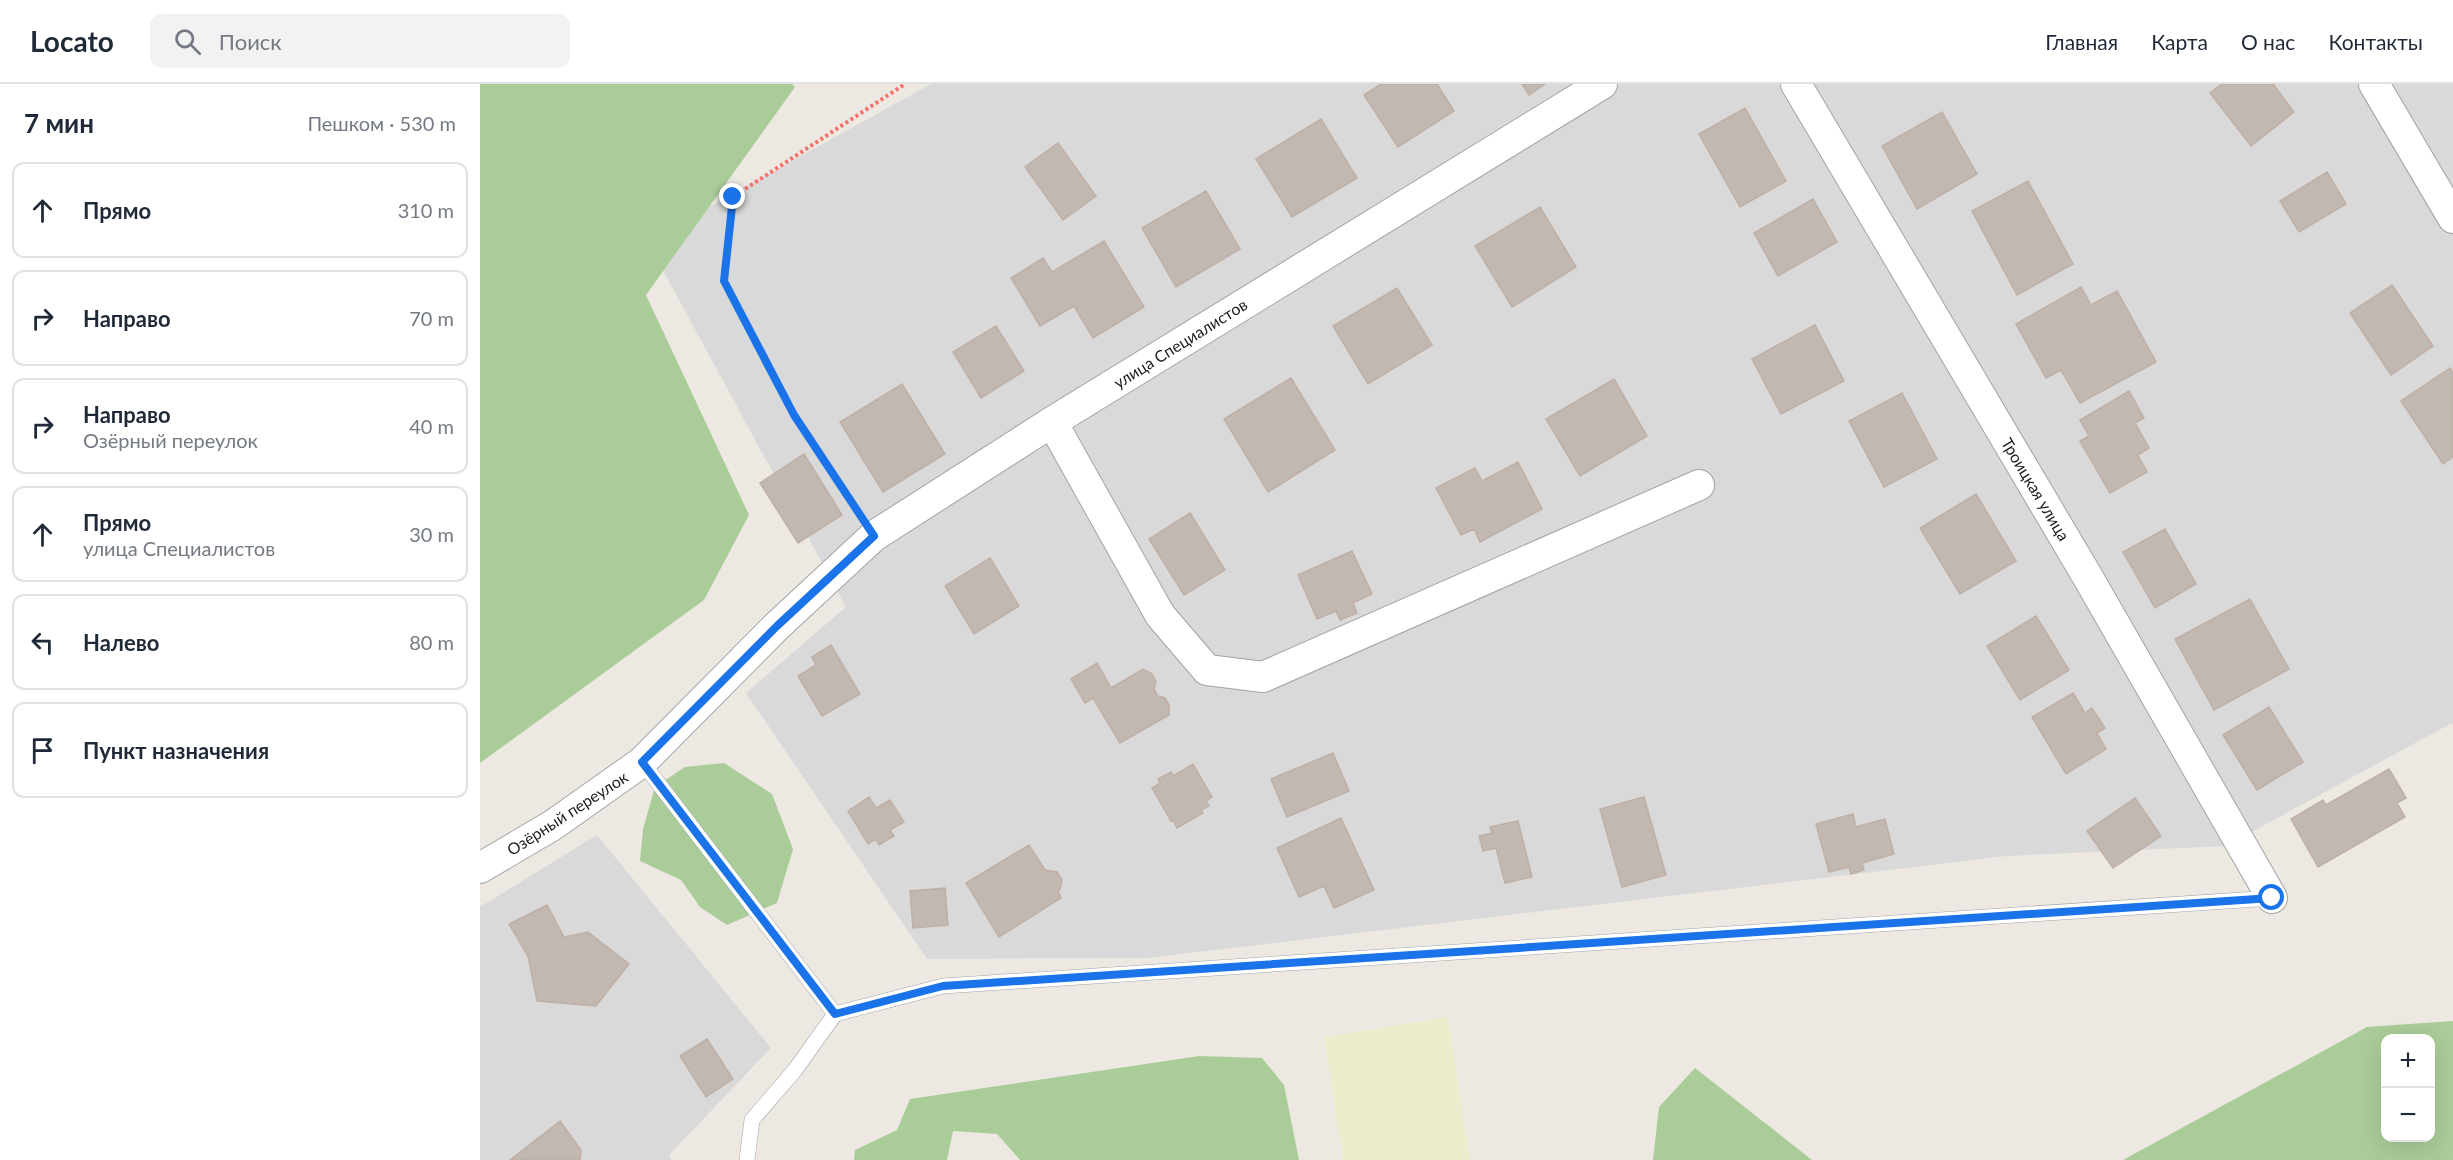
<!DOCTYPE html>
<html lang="ru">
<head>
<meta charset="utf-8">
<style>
  :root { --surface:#fff; --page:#f2f2f3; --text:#1f2937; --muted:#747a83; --line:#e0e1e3 }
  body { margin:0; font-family:Lato,sans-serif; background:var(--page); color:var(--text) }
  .controls { position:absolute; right:18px; bottom:18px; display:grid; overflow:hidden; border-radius:12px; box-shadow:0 6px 24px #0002 }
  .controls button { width:54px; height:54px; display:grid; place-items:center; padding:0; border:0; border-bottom:2px solid var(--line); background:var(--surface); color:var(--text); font:30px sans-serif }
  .stop { position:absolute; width:18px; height:18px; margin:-14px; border:4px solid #1a73e8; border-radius:50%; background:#fff }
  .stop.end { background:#1a73e8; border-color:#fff; box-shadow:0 2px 6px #0008 }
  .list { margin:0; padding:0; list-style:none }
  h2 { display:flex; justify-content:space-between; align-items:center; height:78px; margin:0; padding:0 24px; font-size:26px }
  h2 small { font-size:20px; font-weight:400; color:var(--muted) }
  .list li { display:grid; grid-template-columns:39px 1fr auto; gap:18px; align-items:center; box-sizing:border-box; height:96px; margin:0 12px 12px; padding:0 12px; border:2px solid var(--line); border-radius:12px }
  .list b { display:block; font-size:22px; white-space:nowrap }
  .list p { margin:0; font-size:20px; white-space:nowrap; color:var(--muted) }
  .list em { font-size:20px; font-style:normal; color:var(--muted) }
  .icon { flex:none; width:33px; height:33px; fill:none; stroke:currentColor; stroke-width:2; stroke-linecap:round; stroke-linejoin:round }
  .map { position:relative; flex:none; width:1973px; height:1076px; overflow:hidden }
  header { display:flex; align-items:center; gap:36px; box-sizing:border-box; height:84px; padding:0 30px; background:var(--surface); border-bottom:2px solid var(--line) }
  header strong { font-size:28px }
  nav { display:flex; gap:33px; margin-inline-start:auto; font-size:21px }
  .search { width:420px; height:54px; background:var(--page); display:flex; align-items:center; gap:15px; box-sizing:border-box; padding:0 21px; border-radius:12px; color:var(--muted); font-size:22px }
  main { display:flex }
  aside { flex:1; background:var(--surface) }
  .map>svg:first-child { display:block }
  .residential { fill:#dad9d9 }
  .farmland { fill:#ececcd }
  .forest { fill:#aacc98; fill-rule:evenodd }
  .building { fill:#c2b8b2; stroke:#bfafa5; stroke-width:1.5 }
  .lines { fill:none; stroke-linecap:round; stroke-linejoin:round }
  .service-casing { stroke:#a3a3a3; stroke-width:16 }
  .minor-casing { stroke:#a3a3a3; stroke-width:32 }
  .path { stroke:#f6706a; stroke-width:4; stroke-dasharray:3 3; stroke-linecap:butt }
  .service { stroke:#fff; stroke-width:15 }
  .minor { stroke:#fff; stroke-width:30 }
  .route { stroke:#1a73e8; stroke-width:8 }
  .labels { text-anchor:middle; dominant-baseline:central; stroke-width:4.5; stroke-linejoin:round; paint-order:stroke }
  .street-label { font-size:16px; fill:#1c1c1c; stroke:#fff }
</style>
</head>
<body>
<header>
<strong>Locato</strong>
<div class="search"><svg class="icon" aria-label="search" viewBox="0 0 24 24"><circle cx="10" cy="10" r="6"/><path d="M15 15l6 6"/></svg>Поиск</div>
<nav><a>Главная</a><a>Карта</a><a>О нас</a><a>Контакты</a></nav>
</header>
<main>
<aside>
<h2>7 мин<small>Пешком · 530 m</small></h2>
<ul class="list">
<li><svg class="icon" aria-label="ahead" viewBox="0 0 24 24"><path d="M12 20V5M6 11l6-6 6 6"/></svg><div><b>Прямо</b></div><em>310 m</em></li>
<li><svg class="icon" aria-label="right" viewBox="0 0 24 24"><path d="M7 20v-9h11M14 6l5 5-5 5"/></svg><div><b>Направо</b></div><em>70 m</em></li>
<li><svg class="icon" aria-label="right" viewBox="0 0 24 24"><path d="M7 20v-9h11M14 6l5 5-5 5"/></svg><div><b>Направо</b><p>Озёрный переулок</p></div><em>40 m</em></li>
<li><svg class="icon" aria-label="ahead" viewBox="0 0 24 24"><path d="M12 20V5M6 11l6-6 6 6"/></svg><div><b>Прямо</b><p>улица Специалистов</p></div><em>30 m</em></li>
<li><svg class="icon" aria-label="left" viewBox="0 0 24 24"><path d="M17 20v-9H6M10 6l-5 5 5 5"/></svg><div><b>Налево</b></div><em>80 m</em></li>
<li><svg class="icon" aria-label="arrive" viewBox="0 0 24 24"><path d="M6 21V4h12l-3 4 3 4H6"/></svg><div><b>Пункт назначения</b></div></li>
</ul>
</aside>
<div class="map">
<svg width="1973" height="1076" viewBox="0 0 1973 1076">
  <rect width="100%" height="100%" fill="#ede9e2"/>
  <!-- residential -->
  <path class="residential" d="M451,0H1973V641L1972,639L1746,762L1527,772L668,874L447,875L266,609L366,523L167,157Z
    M117,751L291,964L189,1071L191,1076H0V823Z"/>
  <!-- farmland -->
  <path class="farmland" d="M968,933L990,1076H863L844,953Z"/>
  <!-- forest -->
  <path class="forest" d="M0,0H312L315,3L166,211L269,431L224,516L0,679Z
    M244,679L292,710L313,765L297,819L247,841L220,823L201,796L160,777L163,745L175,703L205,683Z
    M1973,937V1076H1643L1887,943ZM1906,954H1950V1054H1906Z
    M719,972L782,974L804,1001L819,1076H540L517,1050L473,1047L467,1076H374L375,1066L417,1046L430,1015Z
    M1215,984L1332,1076H1173L1179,1023Z"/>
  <!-- building -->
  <path class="building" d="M901,0H957L974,27L918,63L884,11Z
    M1042,0H1065L1049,11Z
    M1742,0H1793L1814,28L1771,62L1730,9Z
    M1265,24L1306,97L1260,123L1219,50Z
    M1462,28L1497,90L1437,125L1402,62Z
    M841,35L877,94L812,133L776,75Z
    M578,59L616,112L583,136L545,83Z
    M1847,88L1866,120L1819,148L1800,117Z
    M1548,97L1593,180L1537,211L1492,127Z
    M726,107L760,165L696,203L662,144Z
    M1333,115L1357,158L1298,192L1274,149Z
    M1060,123L1096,183L1032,223L995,162Z
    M624,157L664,223L613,254L594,222L560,242L531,194L563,174L572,188Z
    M1912,201L1953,262L1911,291L1870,229Z
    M1601,203L1611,221L1637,207L1676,278L1600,319L1581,286L1566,294L1536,240Z
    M917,204L952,261L888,300L853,242Z
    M1335,241L1364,297L1301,330L1272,275Z
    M516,242L544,287L501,314L473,268Z
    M1970,284L1973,289V373L1963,380L1921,317Z
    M811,294L855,366L788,408L744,335Z
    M1134,295L1167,352L1100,392L1066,335Z
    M422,300L465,370L403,408L360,338Z
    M1649,307L1664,334L1655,339L1669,364L1658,371L1667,388L1630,409L1600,357L1609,352L1600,336Z
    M1422,309L1457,375L1404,403L1369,337Z
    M324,370L362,431L318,459L280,399Z
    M1038,378L1062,425L1000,458L994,445L981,451L956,404L995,384L1002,397Z
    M1496,410L1536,477L1480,510L1440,444Z
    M710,429L745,486L704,511L669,455Z
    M1685,445L1716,500L1675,524L1643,468Z
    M872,467L892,510L873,519L877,529L860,536L856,527L837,535L818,491Z
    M510,474L539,522L494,550L465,502Z
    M1770,515L1809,585L1734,626L1695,555Z
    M1556,532L1589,586L1540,616L1507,562Z
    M351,561L380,610L342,632L318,592L336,581L332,573Z
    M617,579L631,604L663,585L672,590L676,597L674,605L678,612L685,614L689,621V631L640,659L613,614L605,619L591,595Z
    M1593,609L1605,629L1612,624L1625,644L1617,649L1626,665L1586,690L1552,633Z
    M1789,623L1823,678L1777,706L1743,651Z
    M853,669L869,707L807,733L791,695Z
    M713,680L732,713L726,717L729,722L721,726L723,729L697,744L693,736L691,737L672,704L680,699L678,695L691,688L693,692Z
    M1909,685L1926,714L1917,719L1925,733L1838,783L1811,735L1843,716L1846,721Z
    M389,713L396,724L410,716L424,738L410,746L414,752L399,761L396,755L388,760L368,727Z
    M1164,713L1186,791L1142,803L1120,725Z
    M1655,714L1681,752L1633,784L1607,747Z
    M1373,730L1376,743L1405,735L1414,770L1382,779L1384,786L1371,790L1369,783L1349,788L1336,740Z
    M861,734L894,806L854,824L844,802L819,813L797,764Z
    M1038,737L1052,793L1025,799L1016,764L1003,767L999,752L1012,749L1010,743Z
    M549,761L565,786L577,788L582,796L580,806L578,807L581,814L519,853L486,799Z
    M465,804L468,841L433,844L430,807Z
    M67,821L84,853L108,848L149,880L116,922L57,917L48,872L29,840Z
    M227,955L253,995L226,1013L200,972Z
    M80,1037L101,1066L100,1076H30Z"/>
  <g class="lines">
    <defs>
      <path id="service" d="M162,678L355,930L315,986L272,1036L267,1076
        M355,930L463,902L1792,814"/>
      <path id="minor" d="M1316,0L1606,490L1792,814
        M1894,0L1973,134
        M572,338L680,531L727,586L783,593L1219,401
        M0,784L73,741L162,678L297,542L394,452L572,338L1122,0"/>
    </defs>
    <!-- service casing -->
    <use href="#service" class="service-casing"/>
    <!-- minor casing -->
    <use href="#minor" class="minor-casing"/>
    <!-- path -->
    <path class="path" d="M377,428L314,331L244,197L253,113L425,0"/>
    <!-- service -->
    <use href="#service" class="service"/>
    <!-- minor -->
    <use href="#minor" class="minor"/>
  </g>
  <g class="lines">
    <!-- route -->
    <path class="route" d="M253,113L244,197L314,331L394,452L297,542L162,678L355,930L463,902L1792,814"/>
  </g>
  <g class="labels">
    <!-- street labels -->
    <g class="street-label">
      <text transform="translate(700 259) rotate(-32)">улица Специалистов</text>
      <text transform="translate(1556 405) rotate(59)">Троицкая улица</text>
      <text transform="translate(87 729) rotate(-33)">Озёрный переулок</text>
    </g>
  </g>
</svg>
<div class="controls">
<button>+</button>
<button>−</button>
</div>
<div class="stop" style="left:1792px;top:814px"></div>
<div class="stop end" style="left:253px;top:113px"></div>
</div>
</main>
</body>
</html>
